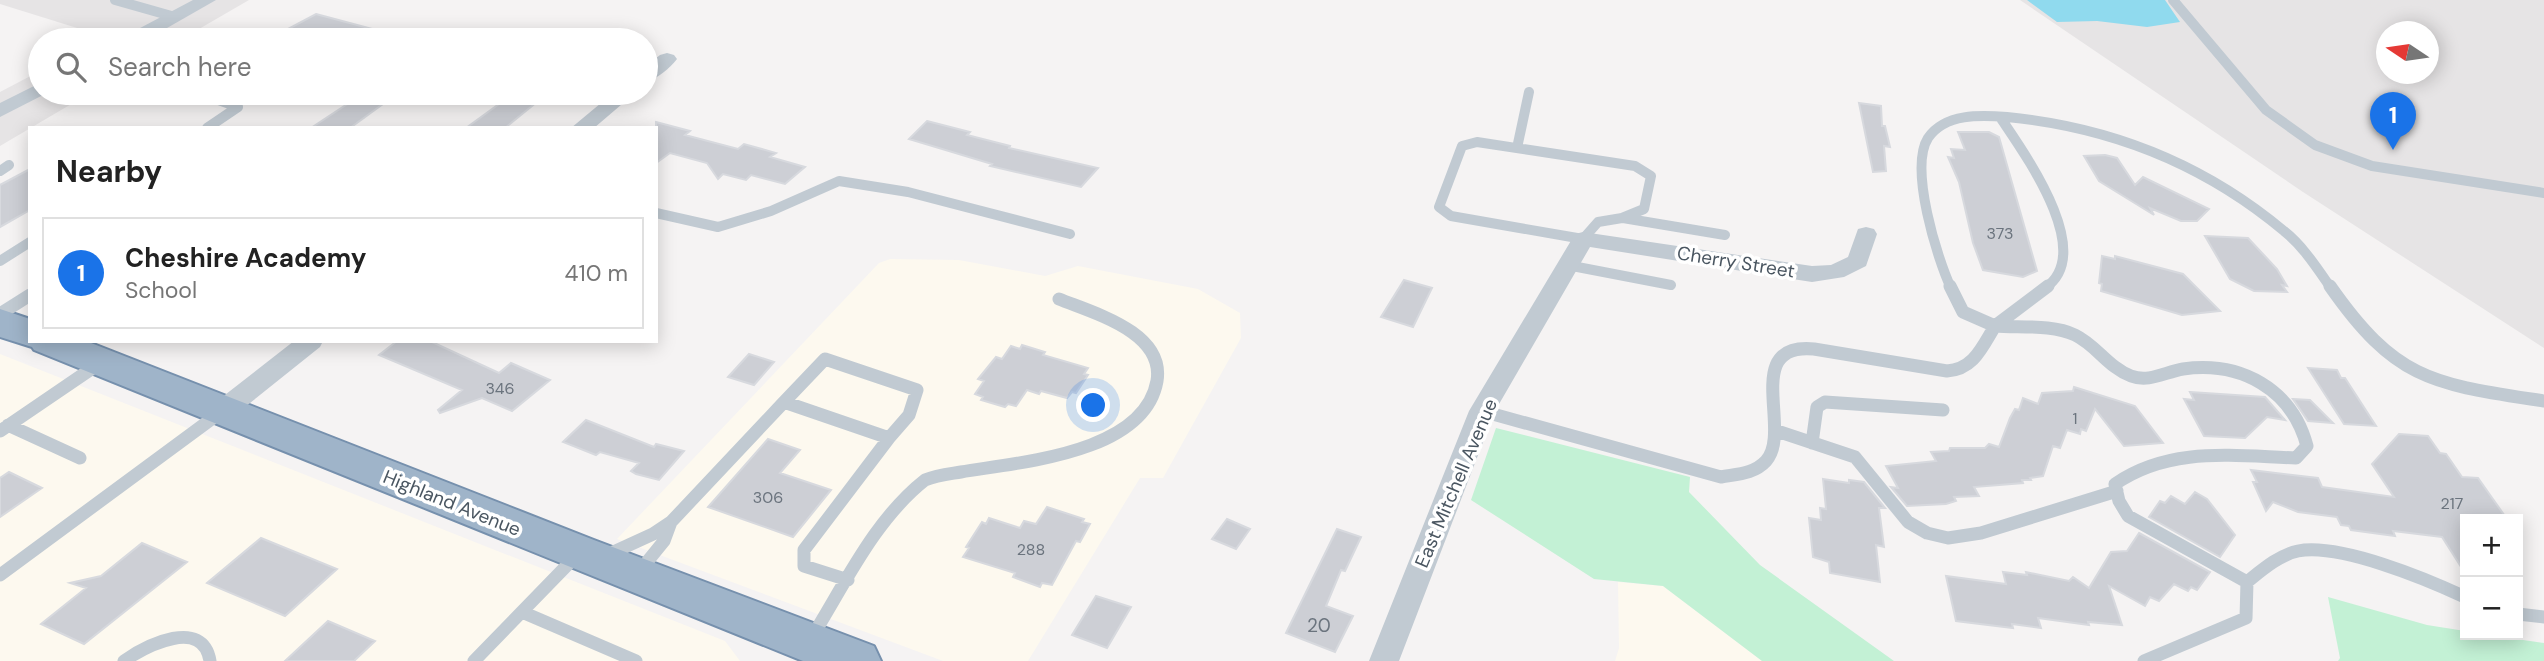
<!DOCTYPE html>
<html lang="en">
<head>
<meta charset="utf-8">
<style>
  :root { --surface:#fff; --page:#f6f6f6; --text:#222; --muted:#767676; --line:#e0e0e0; --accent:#1a73e8 }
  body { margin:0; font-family:"DM Sans",sans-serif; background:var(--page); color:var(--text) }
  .controls { position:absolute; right:21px; bottom:21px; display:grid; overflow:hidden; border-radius:0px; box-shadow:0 4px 18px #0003 }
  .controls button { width:63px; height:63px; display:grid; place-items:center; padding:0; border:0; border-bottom:2px solid var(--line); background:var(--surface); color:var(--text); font:35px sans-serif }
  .compass { position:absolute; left:2376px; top:21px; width:63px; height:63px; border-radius:50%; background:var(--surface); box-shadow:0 4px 18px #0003; rotate:283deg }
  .you { position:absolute; left:1094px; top:406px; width:24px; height:24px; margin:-18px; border:5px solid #fff; border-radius:50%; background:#1a73e8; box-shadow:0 0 0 10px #1a73e833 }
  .badge { display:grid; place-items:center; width:46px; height:46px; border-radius:50%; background:var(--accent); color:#fff; font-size:23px; font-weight:700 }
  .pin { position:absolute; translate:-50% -58px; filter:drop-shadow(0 2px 4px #0008) }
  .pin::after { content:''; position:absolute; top:37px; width:24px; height:21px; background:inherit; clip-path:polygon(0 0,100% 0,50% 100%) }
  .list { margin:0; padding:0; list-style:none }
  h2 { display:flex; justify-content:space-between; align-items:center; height:91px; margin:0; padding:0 28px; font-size:30px }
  h2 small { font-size:23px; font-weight:400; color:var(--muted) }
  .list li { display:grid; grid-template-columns:46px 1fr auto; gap:21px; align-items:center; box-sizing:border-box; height:112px; margin:0 14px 14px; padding:0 14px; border:2px solid var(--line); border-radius:0px }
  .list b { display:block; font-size:26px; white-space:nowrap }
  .list p { margin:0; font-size:23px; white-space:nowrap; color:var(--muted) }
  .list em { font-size:23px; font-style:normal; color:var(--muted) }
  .icon { flex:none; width:38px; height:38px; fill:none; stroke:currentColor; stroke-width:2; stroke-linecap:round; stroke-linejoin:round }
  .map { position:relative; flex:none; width:2544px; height:661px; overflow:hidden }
  .search { position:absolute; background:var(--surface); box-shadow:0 4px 18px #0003; left:28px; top:28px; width:630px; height:77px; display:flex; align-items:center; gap:18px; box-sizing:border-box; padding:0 24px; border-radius:38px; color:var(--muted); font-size:26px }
  .panel { position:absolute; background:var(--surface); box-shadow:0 4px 18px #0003; left:28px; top:126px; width:630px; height:217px; border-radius:0px }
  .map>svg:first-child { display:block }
  .commercial { fill:#fdf9ef }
  .education { fill:#e6e4e5; fill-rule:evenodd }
  .green { fill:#c3f1d5 }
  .water { fill:#90daee }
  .building { fill:#cdcfd5; stroke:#d7d9de; stroke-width:2 }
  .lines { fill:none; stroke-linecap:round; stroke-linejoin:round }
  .trunk-casing { stroke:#7690ad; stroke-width:4 }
  .service-far1 { stroke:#c1cad2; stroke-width:10 }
  .service { stroke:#c1cad2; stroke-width:13 }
  .minor { fill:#c1cad2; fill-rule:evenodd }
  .trunk { fill:#9fb4c9; fill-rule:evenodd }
  .labels { text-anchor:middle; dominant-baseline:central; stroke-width:7; stroke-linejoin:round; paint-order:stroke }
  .number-label { font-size:16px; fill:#6b747e }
  .street-label { font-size:19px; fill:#4a5661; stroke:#fff }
  .near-number-label { font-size:19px; fill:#6b747e }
</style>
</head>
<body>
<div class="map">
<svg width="2544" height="661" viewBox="0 0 2544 661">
  <rect width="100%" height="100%" fill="#f5f3f3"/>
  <!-- commercial -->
  <path class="commercial" d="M890,259L959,260L1045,276L1078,266L1198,289L1240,313L1241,338L1163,478H1140L1028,661H943L617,539L879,263Z
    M0,354L725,641L740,661H0Z
    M1618,582L1663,586L1762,661H1615L1619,648Z"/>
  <!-- education -->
  <path class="education" d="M0,0H249L180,40H101L106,37L0,4Z
    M2020,0H2544V348L2303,192ZM2386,32H2428V74H2386Z
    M40,71V93H90L0,146V92Z"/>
  <!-- green -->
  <path class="green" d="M1496,428L1690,477L1689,492L1760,565L1894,661H1762L1663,586L1594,579L1471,500Z
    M2328,597L2427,625L2465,631V635H2489L2544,643V661H2338L2340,658Z"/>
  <!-- water -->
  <path class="water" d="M2027,0H2165L2180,22L2147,27L2097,21L2057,22Z"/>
  <!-- building -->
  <path class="building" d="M316,14L391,34L390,40H329L288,29Z
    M364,93H398L350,128H311Z
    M514,93H548L505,128H466Z
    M1859,103L1881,106L1882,126H1885L1890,147L1884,146L1886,171L1873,172Z
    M927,121L970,132L967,135L1010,146L1009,148L1098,168L1081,187L990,166L992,164L909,139Z
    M656,122L690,131L685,135L738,149L744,144L776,153L770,157L805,167L785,184L751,175L746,180L723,174L718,179L707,163L670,153L656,163Z
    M1958,132H1989L1999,137L2037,271L2023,277L1983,270L1973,243L1959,182L1948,157L1954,158L1951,149L1965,150Z
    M2105,155L2117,158L2135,185L2143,177L2209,209L2197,221H2181L2150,208L2154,215L2099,181L2084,156Z
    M30,169V210L0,227V185Z
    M2205,236L2248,238L2277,269L2287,286L2282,285L2287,292L2254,291L2230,279Z
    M2102,256L2115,259V256L2183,274L2220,311L2182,315L2101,291L2102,284L2099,283Z
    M1404,280L1432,288L1413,327L1381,317Z
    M397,341H430L499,373L511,363L550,380L512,411L482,398L440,413L438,410L462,390L379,355Z
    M1022,345L1045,352L1043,355L1088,368L1084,374L1088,375L1076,393L1072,392L1067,398L1041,391L1039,394L1027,390L1016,406L1008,404L1005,407L981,400L983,397L975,394L984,381L978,379L996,357L1002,359L1011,346L1020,349Z
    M749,354L774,362L754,385L728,377Z
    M2308,368L2337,370L2341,378H2345L2376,426L2344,424Z
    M2074,387L2135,406L2163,443L2124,446L2095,409L2086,431L2081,429L2080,434L2067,430L2060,448L2053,446L2043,476L2030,478L2031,480H2022L2023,483L1974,487L1979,496L1954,497L1956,501L1946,504L1907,506L1891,487L1898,488L1886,466L1936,461L1931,452L1949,451L1950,448H1985L1989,444L1999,447L2010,418L2015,409L2019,410L2023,398L2038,404L2042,393L2073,391Z
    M2190,392L2265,397L2285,420L2267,417L2245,438L2204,436L2184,399L2194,400Z
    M2293,399L2310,400L2333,423L2308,421Z
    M586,420L654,447L656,444L684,451L659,480L636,474L631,471L639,463L600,452L596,455L563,442Z
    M2399,434L2428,436L2440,453L2446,454L2462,477L2478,478L2507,519H2465V573L2442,537L2393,531L2395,536L2351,530L2349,526L2341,525L2337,517L2298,512L2273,502L2266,511L2253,482H2257L2251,470L2318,478L2322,487L2394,497L2372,464Z
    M768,439L800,450L780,473L831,490L793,537L708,507Z
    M9,472L42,488L0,517V478Z
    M1823,479L1849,483V480L1864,482L1885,508H1879L1884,547L1876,545L1880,582L1830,573L1829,562L1813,557L1809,518L1821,520L1820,508L1826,509Z
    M2195,492L2207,499L2235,535L2220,557L2149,517L2160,501L2165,503L2171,496L2185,504Z
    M1047,507L1084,519L1082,522L1090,524L1080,542L1076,541L1052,585L1042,583L1040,587L1013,577L1015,573L963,557L969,548L966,547L982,522L986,524L989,518L1020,528L1024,521L1036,524Z
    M1227,519L1250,529L1236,549L1212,539Z
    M1337,529L1361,537L1345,571L1341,570L1326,606L1353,616L1335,652L1286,633Z
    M2139,533L2210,572L2197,590L2191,587L2188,591L2174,584L2159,601L2150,597L2145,606L2109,586L2122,625L2088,622L2089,625L2038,618L2041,628L2012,624L2013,628L1956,621L1946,576L2006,584L2003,572L2027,575L2026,572L2069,581L2073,577L2089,588L2111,552L2127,551Z
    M261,538L305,556L337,569L285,616L207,583Z
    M142,543L187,562L84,644L41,624L86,588L70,583L101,576Z
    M1096,596L1131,607L1107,648L1072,635Z
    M328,621L375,641L354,661H285Z"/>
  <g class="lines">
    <defs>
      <path id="trunk" d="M0,309L30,319V341H86L594,540L874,646L881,661H803L34,350L32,347L0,337Z"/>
    </defs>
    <!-- trunk casing -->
    <use href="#trunk" class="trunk-casing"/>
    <!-- service-far1 -->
    <path class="service-far1" d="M115,0L175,17
      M2173,0L2266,110L2315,145L2372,166L2544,193
      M199,93L238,107L207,128
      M2000,117C2024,153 2097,253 2045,288
      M1477,142L1635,166L1651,176L1644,209L1622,218L1598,222L1583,239L1451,216L1439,207L1462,146Z
      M1517,148L1529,92
      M0,171L9,165
      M656,213L718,227L771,211L839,181L908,192L1070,234
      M1623,218L1725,235
      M0,261L30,242
      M1567,265L1671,285
      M1951,288C1937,258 1909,168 1928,138C1945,113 1981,115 2007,117C2110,127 2204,164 2284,231C2303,246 2317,268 2331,288"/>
    <!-- service -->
    <path class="service" d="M1950,286L1963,312L1995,326L2048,286
      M2330,286C2397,382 2434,384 2544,401
      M0,314L30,295
      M825,359L917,390L909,415L889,438L784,402Z
      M1482,411L1721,477C1737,474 1754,474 1766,461C1793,431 1741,342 1814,349L1947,371C1974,369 1982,347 1995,326C2019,328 2052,324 2075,335C2096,345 2109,368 2131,376C2149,383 2165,372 2183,369C2241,361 2292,389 2307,446L2296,458C2233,456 2170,446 2115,484L2119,501L2128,516L2247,582C2262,570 2279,555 2298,551C2340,543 2426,579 2465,597
      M8,425L80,458
      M0,431L100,363
      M1777,431L1855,457L1908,522L1927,533L1948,538L1981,533L2117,491
      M1812,443L1817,407L1825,402L1943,410
      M671,522L784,402
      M605,556L653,534L671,522L664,541L638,573
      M0,575L221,412
      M848,580L804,566V550L889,438
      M522,612L636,661
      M2518,614L2544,617
      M810,640C844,586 874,520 925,480C937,475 949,474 961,472C1019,462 1144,454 1157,381C1165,332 1093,313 1059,299
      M124,661C147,645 203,617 210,661
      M474,661L578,554
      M2144,661L2246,618L2247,582"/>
    <!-- minor -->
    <path class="minor" d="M193,0H216L146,40H123L125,36Z
      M667,53L674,55L677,59C670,68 657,79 646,82V66L660,55Z
      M40,83V93H47L0,117V103Z
      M613,93H635L594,128H571Z
      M1866,227L1874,229L1877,234L1866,266L1844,277L1812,282L1590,247L1495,411L1399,661H1369L1469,411L1575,234L1583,232L1812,266L1831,265L1848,257L1858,229Z
      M294,341H323L320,347L230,419L221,421L212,419L208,412L212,405Z"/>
    <!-- trunk -->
    <use href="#trunk" class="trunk"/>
  </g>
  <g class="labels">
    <!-- number labels -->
    <g class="number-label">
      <text x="2000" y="233">373</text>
      <text x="500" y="388">346</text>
      <text x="2075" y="418">1</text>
      <text x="768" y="497">306</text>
      <text x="2452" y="503">217</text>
      <text x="1031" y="549">288</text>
    </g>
    <!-- street labels -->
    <g class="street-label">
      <text transform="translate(1736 262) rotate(9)">Cherry Street</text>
      <text transform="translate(1456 483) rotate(-67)">East Mitchell Avenue</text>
      <text transform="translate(452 503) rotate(22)">Highland Avenue</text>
    </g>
    <!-- near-number labels -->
    <g class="near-number-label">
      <text x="1319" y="625">20</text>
    </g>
  </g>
</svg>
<div class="controls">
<button>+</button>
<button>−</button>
</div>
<svg class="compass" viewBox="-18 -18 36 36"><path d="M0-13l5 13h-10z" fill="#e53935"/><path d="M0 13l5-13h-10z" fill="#767676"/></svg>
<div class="you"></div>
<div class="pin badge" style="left:2393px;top:150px">1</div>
<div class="search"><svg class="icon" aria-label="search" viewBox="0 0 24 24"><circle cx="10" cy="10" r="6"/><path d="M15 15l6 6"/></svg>Search here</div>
<section class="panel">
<h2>Nearby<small></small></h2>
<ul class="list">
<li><span class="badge">1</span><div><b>Cheshire Academy</b><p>School</p></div><em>410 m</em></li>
</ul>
</section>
</div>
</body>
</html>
